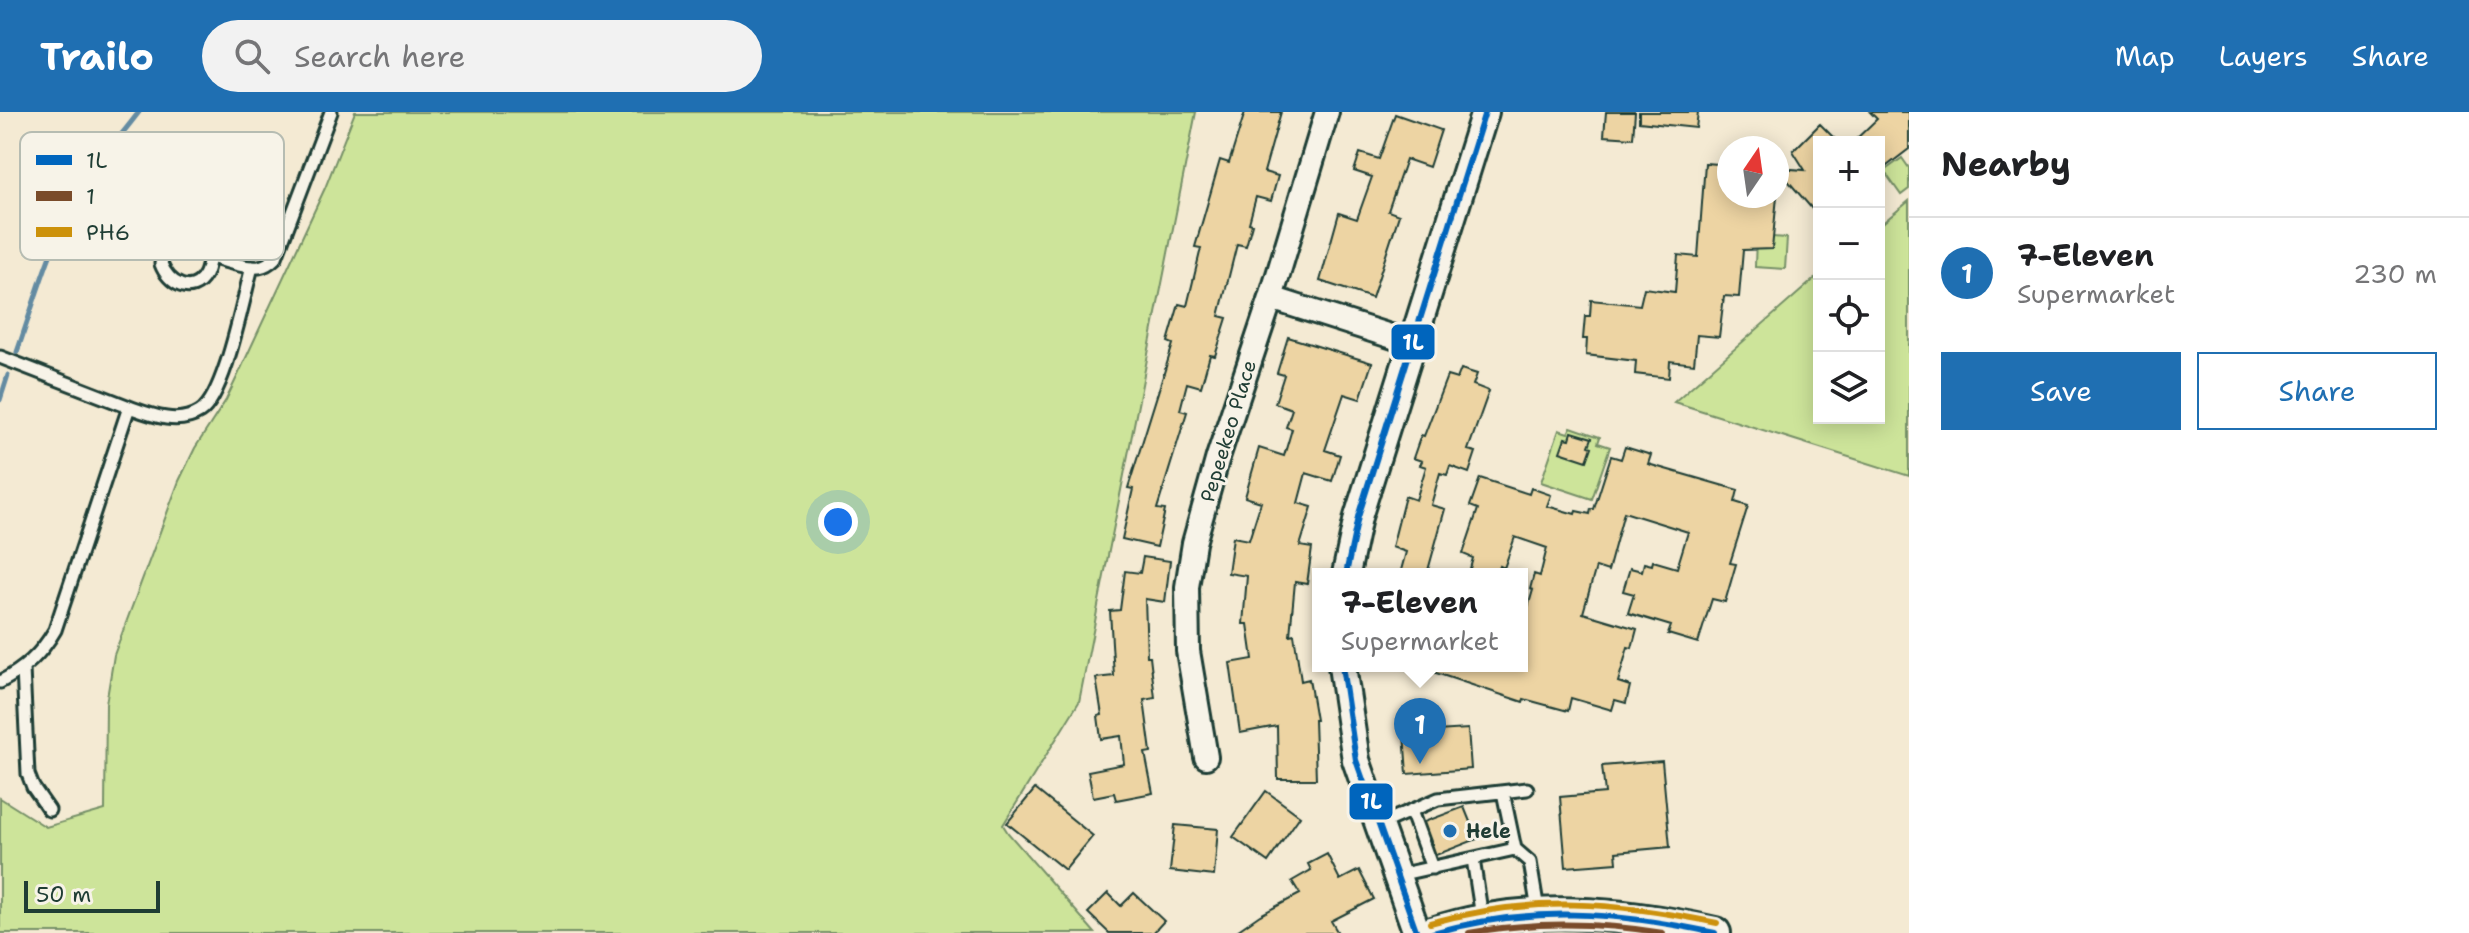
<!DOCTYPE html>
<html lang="en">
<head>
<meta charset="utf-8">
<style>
  :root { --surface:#fff; --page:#f2f2f2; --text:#202124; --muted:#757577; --line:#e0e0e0; --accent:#1f6fb2 }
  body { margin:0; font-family:"Shantell Sans",sans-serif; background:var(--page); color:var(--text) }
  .controls { position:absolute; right:24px; top:24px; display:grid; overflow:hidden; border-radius:0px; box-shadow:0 4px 20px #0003 }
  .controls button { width:72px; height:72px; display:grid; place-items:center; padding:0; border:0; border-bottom:2px solid var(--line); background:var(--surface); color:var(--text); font:40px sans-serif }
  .compass { position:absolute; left:1717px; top:24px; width:72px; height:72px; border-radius:50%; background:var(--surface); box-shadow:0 4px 20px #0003; rotate:13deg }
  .scale { position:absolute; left:24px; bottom:20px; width:136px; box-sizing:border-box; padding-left:8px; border:4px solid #1f3d34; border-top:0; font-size:22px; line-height:28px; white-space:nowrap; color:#1f3d34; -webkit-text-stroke:6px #f7f3e8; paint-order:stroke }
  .you { position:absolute; left:838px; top:410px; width:28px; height:28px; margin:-20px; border:6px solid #fff; border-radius:50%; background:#1a73e8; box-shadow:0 0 0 12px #1a73e833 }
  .badge { display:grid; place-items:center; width:52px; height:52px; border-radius:50%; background:var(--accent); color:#fff; font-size:26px; font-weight:700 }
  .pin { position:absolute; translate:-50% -66px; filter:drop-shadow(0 2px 4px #0008) }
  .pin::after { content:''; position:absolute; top:42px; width:28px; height:24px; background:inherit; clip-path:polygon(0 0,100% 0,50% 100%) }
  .popup { position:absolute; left:1312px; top:456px; width:216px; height:104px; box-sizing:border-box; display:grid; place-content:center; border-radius:0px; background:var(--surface); filter:drop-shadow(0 2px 6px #0005); font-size:26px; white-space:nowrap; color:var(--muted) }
  .popup b { font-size:30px; color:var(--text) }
  .popup::after { content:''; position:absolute; left:50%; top:100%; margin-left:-16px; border:16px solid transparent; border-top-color:var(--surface) }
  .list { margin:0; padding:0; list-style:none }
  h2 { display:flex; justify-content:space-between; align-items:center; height:104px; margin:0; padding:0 32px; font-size:34px }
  h2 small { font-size:26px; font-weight:400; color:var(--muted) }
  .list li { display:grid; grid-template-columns:52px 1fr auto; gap:24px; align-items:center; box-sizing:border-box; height:112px; padding:0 32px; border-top:2px solid var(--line) }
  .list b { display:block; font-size:30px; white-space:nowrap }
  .list p { margin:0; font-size:26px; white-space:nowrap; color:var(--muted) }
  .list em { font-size:26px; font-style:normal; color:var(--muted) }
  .actions { display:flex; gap:16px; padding:24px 32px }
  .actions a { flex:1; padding:18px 0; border:2px solid var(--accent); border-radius:0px; text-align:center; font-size:28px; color:var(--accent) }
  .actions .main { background:var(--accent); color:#fff }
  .icon { flex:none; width:44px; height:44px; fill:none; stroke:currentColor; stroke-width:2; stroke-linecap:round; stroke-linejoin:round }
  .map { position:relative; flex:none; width:1909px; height:821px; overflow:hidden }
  header { display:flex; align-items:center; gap:48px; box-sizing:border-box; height:112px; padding:0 40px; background:var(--accent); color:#fff }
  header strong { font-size:38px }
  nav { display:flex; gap:44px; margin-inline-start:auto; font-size:28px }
  .search { width:560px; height:72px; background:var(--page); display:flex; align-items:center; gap:20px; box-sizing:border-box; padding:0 28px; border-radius:44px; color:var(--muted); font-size:30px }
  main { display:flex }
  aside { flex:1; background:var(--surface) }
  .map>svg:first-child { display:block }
  .green { fill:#cde49a; stroke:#769067; stroke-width:2 }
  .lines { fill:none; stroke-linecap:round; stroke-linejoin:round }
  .stream { stroke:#638ba2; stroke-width:5 }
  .building { fill:#edd4a3; stroke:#1f3d34; stroke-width:2 }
  .service-casing { stroke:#1f3d34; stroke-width:17 }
  .minor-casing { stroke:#1f3d34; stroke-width:28 }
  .tertiary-casing { stroke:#1f3d34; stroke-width:32 }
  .secondary-casing { stroke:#1f3d34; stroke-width:36 }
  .service { stroke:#f7f3e8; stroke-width:11 }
  .minor { stroke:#f7f3e8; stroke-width:22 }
  .tertiary { stroke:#f7f3e8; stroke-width:26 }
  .secondary { stroke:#f7f3e8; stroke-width:30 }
  .bus-1-casing { stroke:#f7f3e8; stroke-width:12 }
  .bus-2-casing { stroke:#f7f3e8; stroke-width:12 }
  .bus-3-casing { stroke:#f7f3e8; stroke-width:12 }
  .bus-1 { stroke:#0065bd; stroke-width:6 }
  .bus-2 { stroke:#7a4b2a; stroke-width:6 }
  .bus-3 { stroke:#cc910a; stroke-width:6 }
  .poi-dot { fill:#1f6fb2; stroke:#f7f3e8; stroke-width:3 }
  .labels { text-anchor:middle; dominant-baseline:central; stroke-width:6; stroke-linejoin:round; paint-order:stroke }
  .street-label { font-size:20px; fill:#1f3d34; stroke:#f7f3e8 }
  .poi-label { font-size:20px; font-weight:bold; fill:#1f3d34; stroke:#f7f3e8; text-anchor:start }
  .key { fill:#f7f3e8; stroke:#b6bcb2; stroke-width:2 }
  .key-label { font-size:22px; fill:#1f3d34 }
  .line-badge { stroke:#f7f3e8; stroke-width:3 }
  .badge-label { font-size:22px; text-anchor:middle; font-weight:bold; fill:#fff }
</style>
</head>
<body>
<header>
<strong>Trailo</strong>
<div class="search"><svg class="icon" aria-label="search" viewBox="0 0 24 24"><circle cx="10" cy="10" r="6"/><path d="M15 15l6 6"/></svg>Search here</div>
<nav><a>Map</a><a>Layers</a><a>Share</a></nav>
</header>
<main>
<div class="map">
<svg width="1909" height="821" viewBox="0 0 1909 821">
  <rect width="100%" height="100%" fill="#f4ead3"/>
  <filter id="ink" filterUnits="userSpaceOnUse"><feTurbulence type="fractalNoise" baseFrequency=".0125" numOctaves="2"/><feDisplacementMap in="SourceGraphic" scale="16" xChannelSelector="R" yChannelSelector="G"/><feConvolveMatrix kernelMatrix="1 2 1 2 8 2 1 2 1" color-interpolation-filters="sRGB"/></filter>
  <g filter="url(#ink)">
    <!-- green -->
    <path class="green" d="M355,0H1196L1079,590L1003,713L1008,721L1095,821H0V686L46,715L105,698L106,592L114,543L179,369L195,336L226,288L238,263L325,76Z
      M1902,46L1909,56V77L1901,83L1884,59Z
      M1909,89V364L1674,290L1819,163V306H1879V114Z
      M1756,124L1787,126L1785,157L1755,155Z
      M1571,315L1600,325L1598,331L1610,335L1592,387L1541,370L1559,318L1568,321Z"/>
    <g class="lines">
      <!-- stream -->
      <path class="stream" d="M17,240C35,188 50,133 77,85C94,53 118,28 139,0
        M0,288L8,263"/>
    </g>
    <!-- building -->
    <path class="building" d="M1245,0H1281L1264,60L1278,64L1271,89L1256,85L1249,111L1252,112L1246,134L1237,132L1219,204L1227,206L1215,244L1210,243L1201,275L1187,271L1180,298L1187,300L1157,397L1165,398L1157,435L1122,427L1133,377L1128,376L1173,232L1168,230L1179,192L1187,194L1201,136L1195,135L1220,48L1229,51Z
      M1606,0H1635L1633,26L1604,24Z
      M1639,0H1698L1696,16L1639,10Z
      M1870,0H1909V37L1879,60V30H1853L1877,7Z
      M1395,2L1441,18L1429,55L1406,47L1388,99L1399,103L1372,186L1320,169L1339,101L1357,107L1372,65L1354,59L1360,41L1379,47Z
      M1820,12L1838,30H1819V105L1777,56L1805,58L1793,39Z
      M1705,51L1729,53V84H1777L1772,137L1743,138L1739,185L1724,184L1719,225L1697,223L1694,252L1670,249L1669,266L1635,262L1636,249L1586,243L1587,227H1583L1585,204H1590L1591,188L1640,193L1644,176L1675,180L1678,143L1698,145Z
      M1288,225L1372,251L1360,287L1344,282L1325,338L1340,343L1332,369L1306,361L1298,391L1312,395L1300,434L1312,436L1307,472L1295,470L1290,523L1294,522L1301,569L1309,567L1316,608H1314L1316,667H1278L1277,614L1240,621L1230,551L1253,547L1248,512H1243L1247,464L1228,461L1233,425L1249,428L1261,390L1245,385L1259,336L1284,344L1292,317L1286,315L1292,297L1275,291L1284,263L1277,261Z
      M1461,257L1477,262L1473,273L1489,279L1468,338L1476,340L1469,361L1450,354L1447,363L1440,361L1431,393L1445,397L1427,462H1400L1406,440L1392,435L1405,384L1416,388L1426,355L1420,353L1422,349L1413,346L1421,323L1424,324L1447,264L1457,267Z
      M1572,320L1592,326L1589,334L1592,335L1587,349L1560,340L1565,326L1570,327Z
      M1625,335L1651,343L1648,352L1738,378L1735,390L1748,394L1730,451L1736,452L1725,490L1712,487L1698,531L1668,522L1671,514L1628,501L1634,482L1623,479L1630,456L1642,459L1644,451L1652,453L1653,449L1677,456L1688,420L1624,400L1608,459L1596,455L1583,501L1637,517L1632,536L1628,535L1618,570L1630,574L1626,591L1615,588L1612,598L1571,586L1568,599L1524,587L1523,590L1424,557V554H1522V516L1533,478L1530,477L1534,462L1540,464L1547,436L1515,425L1504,456L1500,454L1497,462H1476L1469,460L1473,446L1463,442L1478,397L1470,394L1480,366L1529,382L1531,376L1551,383L1547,394L1575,402L1576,399L1590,402L1591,397H1594L1611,344L1621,347Z
      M1143,445L1170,449L1165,490L1145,487L1147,544H1150L1155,586L1144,588L1151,640L1145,641L1153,681L1116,688L1114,681L1093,685L1088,659L1124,652L1121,624L1101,627L1098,604L1102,603L1096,566L1114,564L1110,499L1120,498L1125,459L1140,461Z
      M1468,617L1471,657L1407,662L1404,621Z
      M1662,649L1670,735L1616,740L1617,751L1566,755L1560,685L1605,681L1602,654Z
      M1035,677L1093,724L1065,758L1007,711Z
      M1266,679L1300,704L1268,750L1233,725Z
      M1464,695L1477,727L1436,743L1424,710Z
      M1175,713L1218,717L1214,764L1170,759Z
      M1327,742L1340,768L1359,758L1374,787L1331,809L1338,821H1234L1260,803L1300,782L1292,769L1311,758L1308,752Z
      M1108,781L1121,794L1134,781L1164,809L1153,821H1109L1088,801Z"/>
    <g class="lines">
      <defs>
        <path id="service" d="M210,144C209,150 208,157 205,163C192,186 168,171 161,152L164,137C185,114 191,134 208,143C217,148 250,157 259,155C266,154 271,150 276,145L331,0
          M0,245L129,295
          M23,557L28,662L33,675L49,698
          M0,570C25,557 41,542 55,518L129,295C151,303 178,314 200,300C225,284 243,187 252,155
          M1503,680L1515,737L1530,750L1538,798
          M1411,699L1432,756
          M1378,713L1438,687L1527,677
          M1473,747L1482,805
          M1398,763L1515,737"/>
        <path id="minor" d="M1271,186L1412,231
          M1206,645L1188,539L1187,475L1194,431L1218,345L1271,186L1327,0"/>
        <path id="tertiary" d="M1346,462L1358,405L1485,0
          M1342,554L1356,648L1417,821"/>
        <path id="secondary" d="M1433,821C1523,790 1623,800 1715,821"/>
      </defs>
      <!-- service casing -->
      <use href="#service" class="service-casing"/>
      <!-- minor casing -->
      <use href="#minor" class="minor-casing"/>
      <!-- tertiary casing -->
      <use href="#tertiary" class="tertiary-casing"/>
      <!-- secondary casing -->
      <use href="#secondary" class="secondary-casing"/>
      <!-- service -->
      <use href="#service" class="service"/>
      <!-- minor -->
      <use href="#minor" class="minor"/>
      <!-- tertiary -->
      <use href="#tertiary" class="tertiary"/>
      <!-- secondary -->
      <use href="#secondary" class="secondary"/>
      <defs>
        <path id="bus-1" d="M1346,462L1358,405L1485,0
          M1342,554L1356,648L1417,821
          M1433,821C1530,793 1617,800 1715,821"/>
        <path id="bus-2" d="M1469,821C1535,809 1598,810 1663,821"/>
        <path id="bus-3" d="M1430,811C1531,783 1616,790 1717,811"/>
      </defs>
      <!-- bus-1 casing -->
      <use href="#bus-1" class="bus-1-casing"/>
      <!-- bus-2 casing -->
      <use href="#bus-2" class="bus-2-casing"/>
      <!-- bus-3 casing -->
      <use href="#bus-3" class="bus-3-casing"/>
      <!-- bus-1 -->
      <use href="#bus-1" class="bus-1"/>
      <!-- bus-2 -->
      <use href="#bus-2" class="bus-2"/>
      <!-- bus-3 -->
      <use href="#bus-3" class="bus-3"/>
    </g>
  </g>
  <!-- markers -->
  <circle class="poi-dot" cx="1450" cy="719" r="8"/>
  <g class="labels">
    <!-- street labels -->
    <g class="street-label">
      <text transform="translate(1228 319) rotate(-73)">Pepeekeo Place</text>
    </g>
    <!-- poi labels -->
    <g class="poi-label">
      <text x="1466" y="719">Hele</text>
    </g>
  </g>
  <!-- legend -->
  <rect x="20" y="20" width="264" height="128" rx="12" class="key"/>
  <rect x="36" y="43" width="36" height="10" fill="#0065bd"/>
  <rect x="36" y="79" width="36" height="10" fill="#7a4b2a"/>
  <rect x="36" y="115" width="36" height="10" fill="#cc910a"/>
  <g class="key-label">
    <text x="86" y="56">1L</text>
    <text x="86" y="92">1</text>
    <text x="86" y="128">PH6</text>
  </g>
  <g class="line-badge">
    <rect x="1390" y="211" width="46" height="38" rx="8" fill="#0065bd"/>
    <rect x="1348" y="670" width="46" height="39" rx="8" fill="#0065bd"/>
  </g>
  <g class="badge-label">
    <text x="1413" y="238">1L</text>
    <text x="1371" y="697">1L</text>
  </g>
</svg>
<div class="controls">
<button>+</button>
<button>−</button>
<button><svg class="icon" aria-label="locate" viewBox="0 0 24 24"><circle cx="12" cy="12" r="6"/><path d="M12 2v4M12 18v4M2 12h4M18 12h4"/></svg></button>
<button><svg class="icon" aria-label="layers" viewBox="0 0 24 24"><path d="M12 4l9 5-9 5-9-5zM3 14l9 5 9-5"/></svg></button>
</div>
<svg class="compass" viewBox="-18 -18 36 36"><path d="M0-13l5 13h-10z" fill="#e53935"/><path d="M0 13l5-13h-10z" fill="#757577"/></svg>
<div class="scale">50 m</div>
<div class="you"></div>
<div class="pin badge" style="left:1420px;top:652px">1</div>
<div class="popup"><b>7-Eleven</b>Supermarket</div>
</div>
<aside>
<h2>Nearby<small></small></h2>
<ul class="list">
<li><span class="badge">1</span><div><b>7-Eleven</b><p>Supermarket</p></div><em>230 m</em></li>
</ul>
<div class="actions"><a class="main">Save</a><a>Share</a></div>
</aside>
</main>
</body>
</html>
